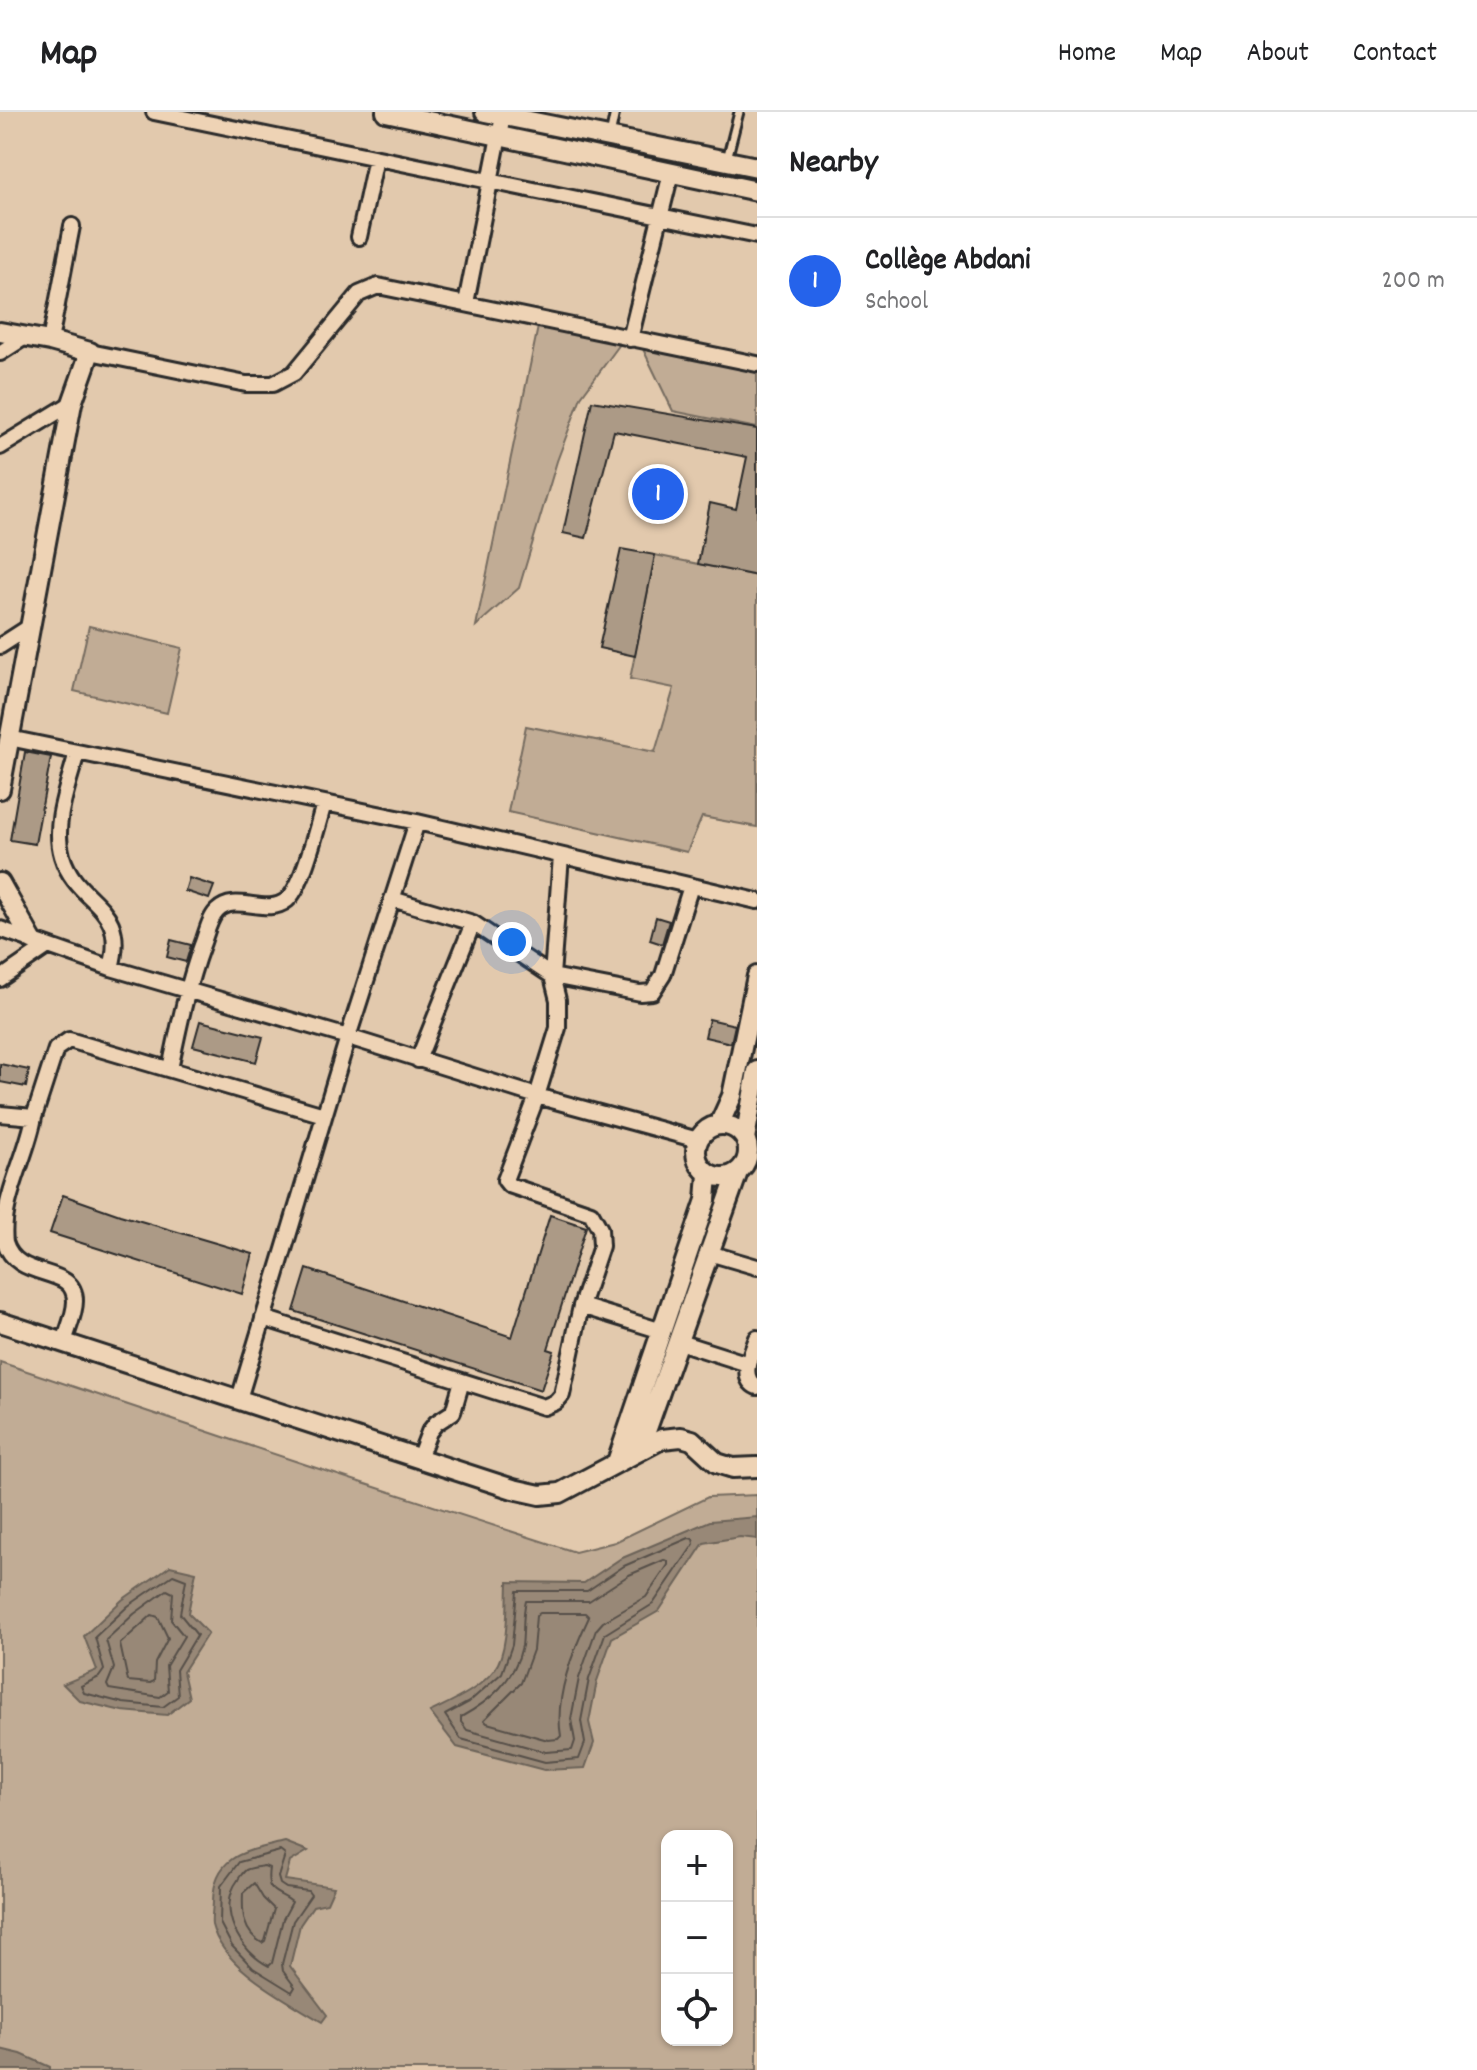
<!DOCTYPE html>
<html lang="en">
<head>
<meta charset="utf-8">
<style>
  :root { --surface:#fff; --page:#f6f6f6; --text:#202124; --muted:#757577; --line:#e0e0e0; --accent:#2563eb }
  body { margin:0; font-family:Dekko,sans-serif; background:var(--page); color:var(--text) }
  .controls { position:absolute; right:24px; bottom:24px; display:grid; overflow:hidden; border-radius:16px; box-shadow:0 2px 6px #0004 }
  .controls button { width:72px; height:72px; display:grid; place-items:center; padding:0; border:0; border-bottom:2px solid var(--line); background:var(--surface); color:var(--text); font:40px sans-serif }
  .you { position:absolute; left:512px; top:830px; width:28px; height:28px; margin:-20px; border:6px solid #fff; border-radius:50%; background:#1a73e8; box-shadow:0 0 0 12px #1a73e833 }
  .badge { display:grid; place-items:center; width:52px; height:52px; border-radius:50%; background:var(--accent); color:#fff; font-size:26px; font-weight:700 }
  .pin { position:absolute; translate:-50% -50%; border:4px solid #fff; box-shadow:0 2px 8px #0006 }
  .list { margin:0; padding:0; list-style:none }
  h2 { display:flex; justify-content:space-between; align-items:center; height:104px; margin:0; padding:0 32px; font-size:34px }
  h2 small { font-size:26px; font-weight:400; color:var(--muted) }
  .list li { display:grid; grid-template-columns:52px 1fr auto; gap:24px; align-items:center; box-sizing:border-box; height:128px; padding:0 32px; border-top:2px solid var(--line) }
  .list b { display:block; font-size:30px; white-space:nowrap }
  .list p { margin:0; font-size:26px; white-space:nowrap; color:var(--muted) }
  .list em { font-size:26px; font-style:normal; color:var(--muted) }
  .icon { flex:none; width:44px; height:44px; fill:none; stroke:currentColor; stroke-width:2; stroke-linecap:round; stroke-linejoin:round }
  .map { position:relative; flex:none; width:757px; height:1958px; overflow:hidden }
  header { display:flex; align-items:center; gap:48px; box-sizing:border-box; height:112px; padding:0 40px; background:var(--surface); border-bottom:2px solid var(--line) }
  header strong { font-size:38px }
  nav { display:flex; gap:44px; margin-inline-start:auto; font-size:28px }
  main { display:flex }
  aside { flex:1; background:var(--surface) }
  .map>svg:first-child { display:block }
  .green { fill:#c1ac95; stroke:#766c60; stroke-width:2; fill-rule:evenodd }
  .water { fill:#988877; stroke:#6c6359; stroke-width:2 }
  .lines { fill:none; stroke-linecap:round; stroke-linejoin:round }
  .shore { stroke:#575049; stroke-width:2 }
  .building { fill:#ac9a86; stroke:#2b2b2b; stroke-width:2 }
  .lane-casing { stroke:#2b2b2b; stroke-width:13 }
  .street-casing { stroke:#2b2b2b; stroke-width:20 }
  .secondary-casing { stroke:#2b2b2b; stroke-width:24 }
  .lane { stroke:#eed3b5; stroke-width:7 }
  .street { stroke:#eed3b5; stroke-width:14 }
  .secondary { stroke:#eed3b5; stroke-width:18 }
</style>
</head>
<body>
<header>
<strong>Map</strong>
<nav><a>Home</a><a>Map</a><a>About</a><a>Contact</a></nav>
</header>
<main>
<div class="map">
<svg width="757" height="1958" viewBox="0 0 757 1958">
  <rect width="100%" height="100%" fill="#e2c9ad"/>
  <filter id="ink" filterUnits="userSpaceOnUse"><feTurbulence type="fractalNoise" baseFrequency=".0125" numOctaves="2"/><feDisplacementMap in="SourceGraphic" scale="16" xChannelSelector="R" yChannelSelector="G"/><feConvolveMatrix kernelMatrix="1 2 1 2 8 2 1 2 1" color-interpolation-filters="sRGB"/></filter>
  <g filter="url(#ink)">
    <!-- green -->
    <path class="green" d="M539,210L623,228L581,285L557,349L519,476L476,514Z
      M642,235L757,256V316L673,299Z
      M655,443L757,464V715L702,705L687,740L508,700L526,614L655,640L674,576L630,567Z
      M89,514L182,536L167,601L74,579Z
      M0,1250L307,1353L575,1440L615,1430L708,1385L757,1383V1958H0ZM667,1724H727V1928H667Z"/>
    <!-- water -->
    <path class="water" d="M757,1405V1427L740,1425L704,1431L659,1499L612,1526L597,1569L589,1610L594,1631L585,1656L544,1658L457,1635L430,1600C452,1589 479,1578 494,1558C509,1539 507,1494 508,1470L584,1471L620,1447L710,1409Z
      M170,1454L196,1460L188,1501L208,1521L183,1560L189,1586L167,1603L122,1599L80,1589L63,1572L97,1558L84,1524L122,1488Z
      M285,1730L308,1739L290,1750L285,1768L334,1775L327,1791L313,1794L300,1813L290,1854L327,1903L322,1910C287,1888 223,1857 212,1813C211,1806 213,1796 213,1789C214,1741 248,1739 285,1730Z
      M0,1937L21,1942L50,1955V1958H0Z"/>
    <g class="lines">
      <!-- shore -->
      <path class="shore" d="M689,1426L693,1427L694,1432L653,1492L605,1522L589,1567L581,1609L585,1631L579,1647L545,1650L461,1627L445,1603L469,1590L502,1561L512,1533L517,1479H587L624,1454Z
        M664,1448L668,1449V1453L646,1485L603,1510L596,1518L579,1566L571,1607L575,1629L572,1638L546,1640L467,1618L461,1610V1605C490,1589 515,1568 522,1534C524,1520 522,1504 526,1489H589L629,1463Z
        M173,1463L186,1468L180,1502L197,1523L176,1558L178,1584L163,1595L123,1591L84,1581L81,1574L99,1565L104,1558L95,1525L128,1494Z
        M167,1478L173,1481L171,1508L184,1524L166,1554L168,1579L160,1585L109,1577L107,1573L114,1556L106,1528L134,1502Z
        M540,1501H585L589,1505C573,1539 554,1585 561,1624L558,1627L548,1628L487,1611L484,1608L521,1571L533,1538L536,1504Z
        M152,1503L158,1505L168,1526L155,1551L154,1569L150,1571L128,1569L120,1532Z
        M280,1739L285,1743L278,1765L280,1772L286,1776L308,1779L311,1783L293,1809L282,1852L283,1859L295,1875L292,1880L253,1856L232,1834L220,1811L221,1774L239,1750Z
        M264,1754L269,1756C265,1784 278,1778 292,1790L283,1807L272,1851L269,1854C240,1840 216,1797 238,1768C238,1767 244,1759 246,1758C250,1756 259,1755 264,1754Z
        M254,1771L263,1786L274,1797L265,1829L262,1831C243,1820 242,1802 243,1781Z"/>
    </g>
    <!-- building -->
    <path class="building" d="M592,289L757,317V464L698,452L710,391L736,397L747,345L614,319L586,426L563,421Z
      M621,437L655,443L635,544L599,536Z
      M25,640L51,645L35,732L10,728Z
      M189,766L214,774L209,787L185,779Z
      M656,805L669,809L662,832L650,828Z
      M171,828L191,833L186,850L167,845Z
      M709,907L735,913L731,931L705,925Z
      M200,909L263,925L256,950L193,934Z
      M0,952L29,958L26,975L0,970Z
      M63,1083L120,1103L253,1142L242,1182L50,1121Z
      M550,1103L586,1115L548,1237L554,1239L541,1278L294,1199L307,1157L512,1225Z"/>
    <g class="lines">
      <defs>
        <path id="lane" d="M610,24L615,0
          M727,47L739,0"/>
        <path id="street" d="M154,0L757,124
          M359,125L376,46
          M466,191L503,4
          M630,227L671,61
          M50,229L72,114
          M90,240L246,272H273L294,261L359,182L378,174L757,252
          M0,241L25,225
          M0,335L72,291
          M0,534L31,514
          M9,626L417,710L757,789
          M77,640C69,672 52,711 62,744C77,794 129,790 111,856
          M392,787L473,811
          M0,817L111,856L348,925L537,984L698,1028
          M0,867L48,834
          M418,948L473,811L552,864L640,881L652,880L663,863L691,774
          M170,957C179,914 187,874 202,833C206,823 209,807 217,799C236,780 266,805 287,788C303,775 317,714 324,692
          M0,1002L34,1005C27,1045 0,1089 5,1130C17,1171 75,1151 75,1189C75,1202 68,1217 64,1230
          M34,1005L56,937L69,928L324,1003
          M709,1141L757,1155
          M581,1194L662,1219
          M263,1206L544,1295L556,1290L562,1283L581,1194L601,1134L600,1117L591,1101L509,1073L505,1068L537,984L558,916V888L552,864L561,744
          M757,1226C752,1241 738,1266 757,1275
          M679,1230L748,1252
          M239,1287L348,925L417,710
          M419,1346L429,1320L436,1311L453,1300L462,1269"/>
        <path id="secondary" d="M386,0L757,79
          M485,0L757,55
          M0,220L50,229L90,240L72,291L0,677
          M0,771L32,828
          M696 1039a26 26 0 1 1 52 0a26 26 0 1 1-52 0Z
          M719,1013L732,984L757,864
          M745,1027L757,959
          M0,1210L513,1377L540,1383L560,1381L662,1327L681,1325L692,1328L717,1351L733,1356L757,1355
          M639,1339L738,1060
          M617,1350L706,1088L708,1062"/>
      </defs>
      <!-- lane casing -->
      <use href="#lane" class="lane-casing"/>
      <!-- street casing -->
      <use href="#street" class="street-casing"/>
      <!-- secondary casing -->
      <use href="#secondary" class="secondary-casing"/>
      <!-- lane -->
      <use href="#lane" class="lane"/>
      <!-- street -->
      <use href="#street" class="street"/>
      <!-- secondary -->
      <use href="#secondary" class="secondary"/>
    </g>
  </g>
</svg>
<div class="controls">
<button>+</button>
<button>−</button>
<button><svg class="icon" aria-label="locate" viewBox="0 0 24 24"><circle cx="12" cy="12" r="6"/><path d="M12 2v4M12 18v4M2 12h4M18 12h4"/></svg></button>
</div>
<div class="you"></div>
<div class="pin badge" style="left:658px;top:382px">1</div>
</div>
<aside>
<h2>Nearby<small></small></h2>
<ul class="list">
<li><span class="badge">1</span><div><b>Collège Abdani</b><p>School</p></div><em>200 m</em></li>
</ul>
</aside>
</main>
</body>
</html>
